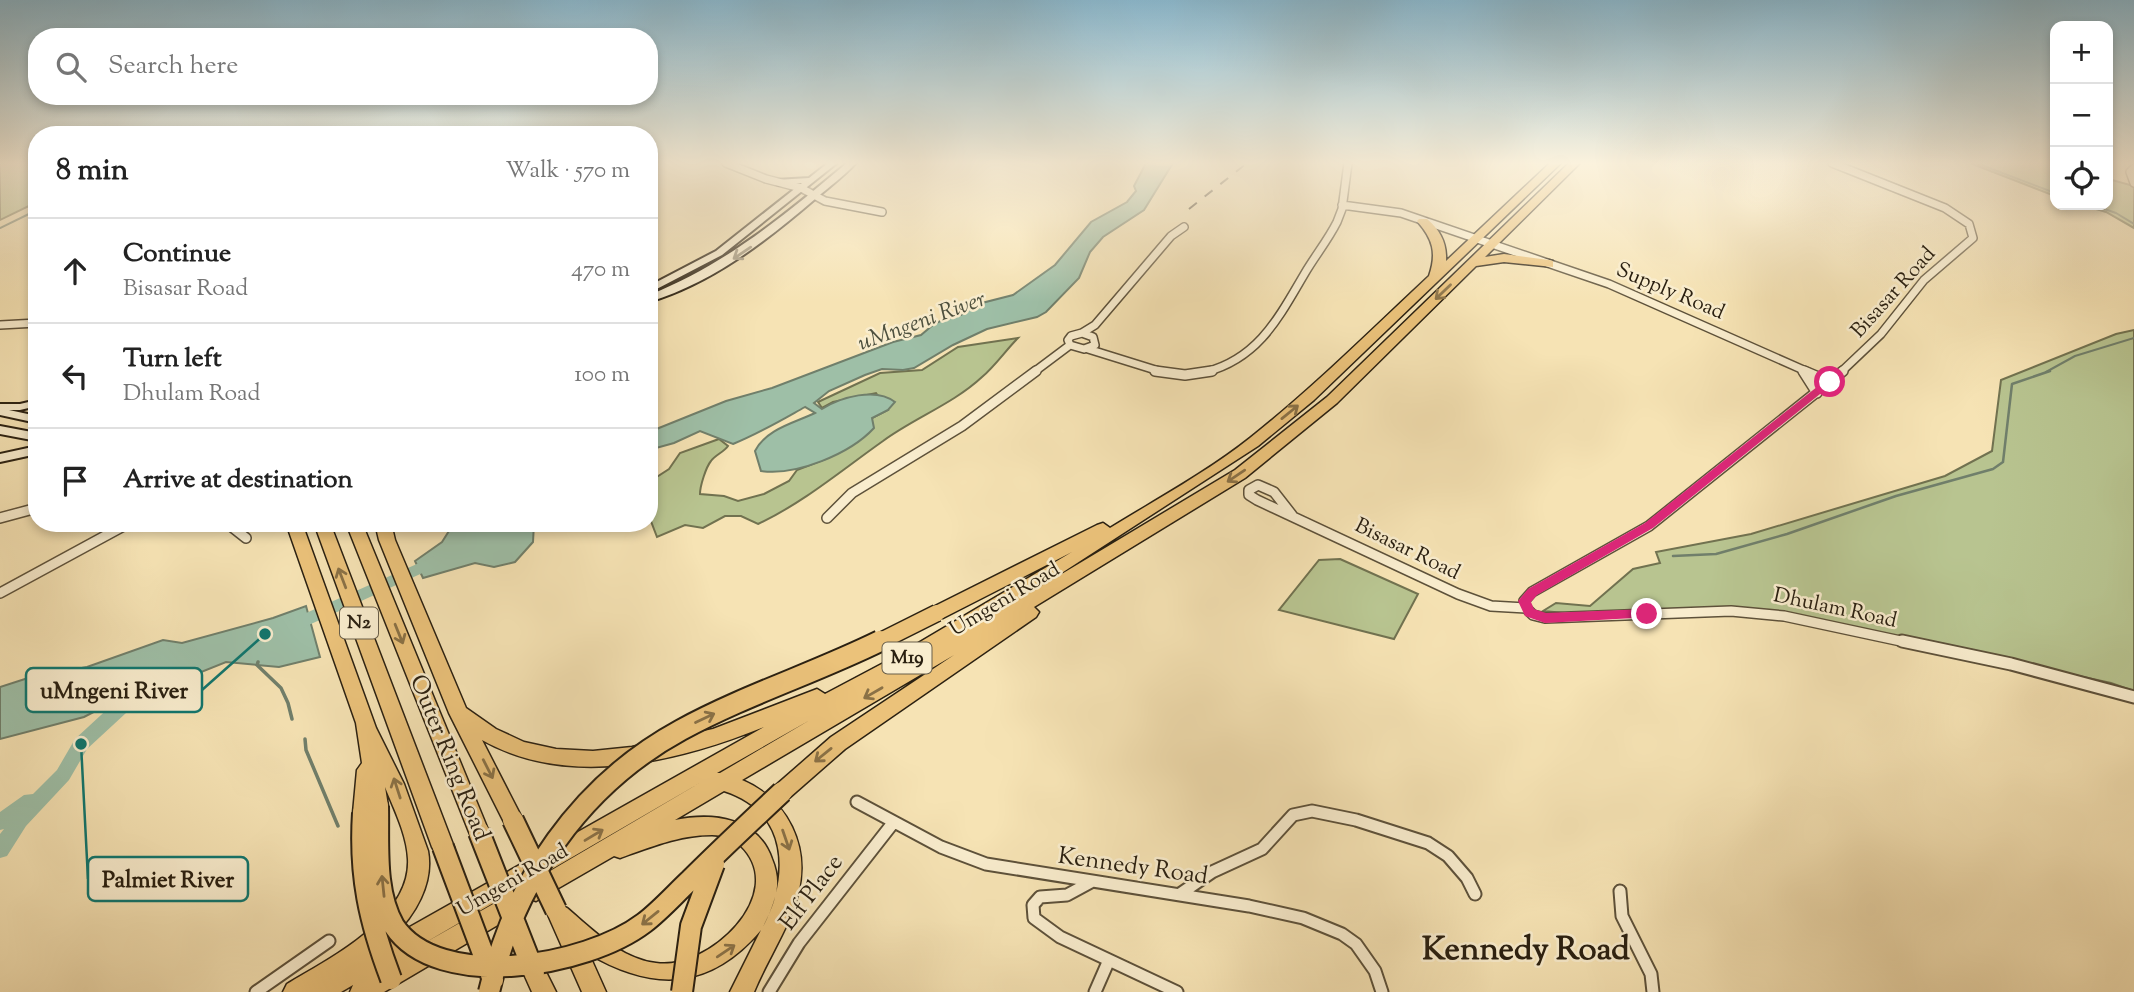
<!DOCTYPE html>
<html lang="en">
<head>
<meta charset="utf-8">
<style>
  :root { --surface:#fff; --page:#f6f6f6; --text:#222; --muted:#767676; --line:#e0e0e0 }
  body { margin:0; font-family:"Sorts Mill Goudy",serif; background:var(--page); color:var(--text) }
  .controls { position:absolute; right:21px; top:21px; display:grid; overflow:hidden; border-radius:14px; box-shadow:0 4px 10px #0003 }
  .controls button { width:63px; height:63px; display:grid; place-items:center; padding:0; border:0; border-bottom:2px solid var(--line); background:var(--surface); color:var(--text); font:35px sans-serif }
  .stop { position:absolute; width:21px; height:21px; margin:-16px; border:5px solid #db2777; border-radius:50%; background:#fff }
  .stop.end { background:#db2777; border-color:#fff; box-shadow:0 2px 7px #0008 }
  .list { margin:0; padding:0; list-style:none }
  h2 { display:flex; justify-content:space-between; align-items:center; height:91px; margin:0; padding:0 28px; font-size:30px }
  h2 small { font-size:23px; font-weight:400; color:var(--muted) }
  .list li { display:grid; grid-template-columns:46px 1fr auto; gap:21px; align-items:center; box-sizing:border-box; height:105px; padding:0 28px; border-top:2px solid var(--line) }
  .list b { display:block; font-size:26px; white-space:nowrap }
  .list p { margin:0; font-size:23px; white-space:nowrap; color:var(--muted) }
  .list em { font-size:23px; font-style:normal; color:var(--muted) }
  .icon { flex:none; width:38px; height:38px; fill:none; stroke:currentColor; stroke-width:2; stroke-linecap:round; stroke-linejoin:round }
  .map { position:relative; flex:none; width:2134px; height:992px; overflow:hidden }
  .search { position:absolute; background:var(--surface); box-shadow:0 4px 10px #0003; left:28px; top:28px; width:630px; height:77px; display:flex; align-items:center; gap:18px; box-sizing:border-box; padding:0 24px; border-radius:28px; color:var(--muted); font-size:26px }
  .panel { position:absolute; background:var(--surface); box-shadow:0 4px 10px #0003; left:28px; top:126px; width:630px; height:406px; border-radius:28px }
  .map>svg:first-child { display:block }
  .green { fill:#b8c490; stroke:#717250; stroke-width:2 }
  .water { fill:#9ebfa7; stroke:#707f6b; stroke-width:2 }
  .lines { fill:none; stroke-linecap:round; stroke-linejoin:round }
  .stream-far2 { stroke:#707f6b; stroke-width:2 }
  .stream-far1 { stroke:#707f6b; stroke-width:2.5 }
  .stream { stroke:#707f6b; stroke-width:3.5 }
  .river { fill:#9ebfa7; fill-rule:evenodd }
  .street-far2-casing { stroke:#5d513a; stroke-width:10 }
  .street-far1-casing { stroke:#5d513a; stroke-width:12 }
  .street-casing { stroke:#5d513a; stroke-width:15 }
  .secondary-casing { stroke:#2a2011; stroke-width:4 }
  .highway-casing { stroke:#2a2011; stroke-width:3 }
  .street-far2 { stroke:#f9edce; stroke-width:7 }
  .street-far1 { stroke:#f9edce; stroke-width:9 }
  .street { stroke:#f9edce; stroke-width:11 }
  .secondary { fill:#f9edce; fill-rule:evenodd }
  .highway { fill:#ebc27a; fill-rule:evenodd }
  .rail { stroke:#2a2011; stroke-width:2; stroke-dasharray:10 10; stroke-linecap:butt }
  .highway-bridge-far1-casing { stroke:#2a2011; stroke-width:19; stroke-linecap:butt }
  .highway-bridge-casing { stroke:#2a2011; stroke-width:24; stroke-linecap:butt }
  .highway-bridge-far1 { stroke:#ebc27a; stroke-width:16 }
  .highway-bridge { stroke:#ebc27a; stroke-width:20 }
  .oneway { stroke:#9c9179 }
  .oneway2 { stroke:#8a7146 }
  .route { fill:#db2777 }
  .labels { text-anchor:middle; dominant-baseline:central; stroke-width:5; stroke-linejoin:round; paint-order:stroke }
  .shield { fill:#f9edce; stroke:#685e4a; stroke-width:2 }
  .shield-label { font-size:19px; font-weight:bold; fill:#2a2011 }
  .street-label { font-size:21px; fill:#2a2011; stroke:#f9edce }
  .water-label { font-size:23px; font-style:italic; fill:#4d503e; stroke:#f9edce }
  .near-street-label { font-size:24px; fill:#2a2011; stroke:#f9edce }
  .near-district-label { font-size:33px; font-weight:bold; fill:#2a2011; stroke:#f9edce }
  .leader { fill:none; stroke:#0f766e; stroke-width:2.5 }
  .callout-dot { fill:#0f766e; stroke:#f9edce; stroke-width:2.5 }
  .callout { fill:#f9edce; stroke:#0f766e; stroke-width:2.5 }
  .callout-label { font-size:23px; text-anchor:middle; font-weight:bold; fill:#2a2011 }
</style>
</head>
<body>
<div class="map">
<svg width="2134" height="992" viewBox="0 0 2134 992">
  <rect width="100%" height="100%" fill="#f6e3b4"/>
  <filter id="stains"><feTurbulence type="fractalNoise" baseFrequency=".00286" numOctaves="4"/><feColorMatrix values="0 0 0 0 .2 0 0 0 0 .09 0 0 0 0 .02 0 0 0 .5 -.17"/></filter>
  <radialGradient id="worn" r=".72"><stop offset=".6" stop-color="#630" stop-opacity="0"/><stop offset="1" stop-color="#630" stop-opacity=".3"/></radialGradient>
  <!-- green -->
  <path class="green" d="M0,163H37V202L0,220Z
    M1970,163H2055V196Z
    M2108,179L2134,186V228L2106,212L2083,205H2108Z
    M2134,330V691L2111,683L1789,613H1565L1543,611L1556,603L1590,606L1633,569L1660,563L1656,552L1751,534L1945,476L1992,451L2001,380L2116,334Z
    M1018,338C1006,350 995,366 982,377C953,404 914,418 883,441C842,470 803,503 758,524L741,516H725L703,528L685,525L657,537L649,516V482L669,469L680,453L719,439L728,446C724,452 715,455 711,461C706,467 700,486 700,494L724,496L738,501L764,494L789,481L797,470L826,459L872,418L888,410L876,393L833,402L822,408L818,402L880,373L922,370L958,347Z
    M1340,559L1418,594L1394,639L1279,610L1319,560Z"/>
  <!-- water -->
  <path class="water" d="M1146,163H1173L1144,210L1103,237L1090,252L1079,278L1046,312L1037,317L987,329L953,345L914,368L903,370L882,369L865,375L829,391L814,403L822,409C841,397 876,387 895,402L888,410L872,418L874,428C850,454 796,476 761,471L755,451C766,429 794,423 815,413L805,407C780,421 760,433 733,444L700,431L674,443L649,450V432L726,401L772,388L893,342L921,335L934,324L953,315H961L974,305L1013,295L1055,265L1091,222L1127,202L1136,191L1134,186Z
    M454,523H534L533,542L515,562L494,567L475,563L423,578L415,561L442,542Z
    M306,606L320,657L279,667L226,662L119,705L109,704L84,717L0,739V687L28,678L87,667L163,640L182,643L273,618Z"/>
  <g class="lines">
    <!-- stream-far2 -->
    <path class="stream-far2" d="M1976,163L2055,193
      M2093,205L2116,213L2134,224
      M0,228L37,210
      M2046,372L2075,356L2134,338"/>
    <!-- stream-far1 -->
    <path class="stream-far1" d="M1673,556L1716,554L1787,534L1896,496L1993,469L2003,462L2012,384L2050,371"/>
    <!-- stream -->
    <path class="stream" d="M258,662L257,665L281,688L288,703L292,719
      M305,739L306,750L338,826"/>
    <!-- river -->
    <path class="river" d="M435,556L440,557L442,561L440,565L300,629H288L286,625L288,621Z
      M147,684L153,686L155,691L153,696L126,713L87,749L69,780L26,826L7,856L0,858V834L4,829L0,830V812L24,795L33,794L57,770L75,739L114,703Z"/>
    <defs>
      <path id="street-far2" d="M726,163L766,179L801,188L825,201L882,212
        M1832,163L1945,208L1969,224L1973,238L1924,280L1881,334L1841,372
        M2134,168L2130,172L2134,183
        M1342,205L1401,213L1609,284L1808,372
        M0,325L37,323
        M1082,333L1095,325L1171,236L1184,227
        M1082,333L1093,337L1095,345L1084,349L1070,345L1068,340L1071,336Z
        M1088,349L1162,372
        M1034,372L1070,345
        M1206,372C1259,358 1279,317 1305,273C1315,256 1328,240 1337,222L1342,209L1348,163"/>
      <path id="street-far1" d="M1155,371L1185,375L1212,371
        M1803,371L1817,393
        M1804,371L1830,382
        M1292,515L1274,492L1258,485L1249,490V495L1257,500L1458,594L1491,606L1526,608
        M0,518L37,508
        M827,518L852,493L962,426L1036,371
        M227,523L246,538
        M0,593L129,523
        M1526,608L1524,601L1532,592L1649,526L1843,371
        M1526,608L1533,615L1545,618L1731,611L1784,616L1910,643"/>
      <path id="street" d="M1902,641L2011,664L2134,697
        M857,802L941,847L986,864L1249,906L1303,918L1342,934L1356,944L1375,971L1382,992
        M1091,882L1067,895L1040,897L1033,905L1034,918L1060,937L1177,992
        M1620,891L1622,916L1651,974L1653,992
        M1180,894L1212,872L1262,849L1293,815L1312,811L1356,820L1428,843L1448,856L1467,878L1475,894
        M256,992L329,941
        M769,992L799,943L893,823
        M1095,992L1109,960"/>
      <path id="secondary" d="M828,163H837L722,255L649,293V286L716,251L802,183L778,185L774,182L775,180L809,178Z
        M847,163H856C844,176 829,187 815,199C766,241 712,283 649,302V295C725,265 785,215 847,163Z
        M37,400V406L20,410H9L37,416V423L0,415V404H20Z
        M0,426L37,433V441L0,434Z
        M37,446V454L0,462V454Z"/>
      <path id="highway" d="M1550,163H1561L1314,400L1258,446L1040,587L1235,470L1327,397L1569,163H1580L1485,257L1504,254L1549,260L1553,261V267L1504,262L1476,266L1337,403L1245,478L1034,607L1039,612L1036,617L845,749L789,798L782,801L775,798L772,792L775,786L831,737L954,655L742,780C765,790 781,804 792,827C821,888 776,938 754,992H730L761,930C710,990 654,992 589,954L606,992H582L548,915L551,908L559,905L567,908C593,930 621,959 656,963C708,971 790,894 741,846C734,839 723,835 712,835C679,835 651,847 620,858L614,856L536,901L528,898L525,891L528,884L703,781L421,945L509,895L517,892L525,895L528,902L525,909L384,992H350L353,985L341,992H283L287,984C330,958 411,918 408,859C407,835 394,809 385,787L388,806L385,812L378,815L373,813L370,819L363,822L356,819L353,813L357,770L362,763L356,723L286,523H302L376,728L404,784L428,851C434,883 415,916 392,937L764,727C677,762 569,789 482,740L523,820L520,826L513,829L506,826L449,713L379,540L375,523H391L395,540L466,708L496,729L524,742L556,749L593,751L632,747L713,729L817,689L825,694L893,658L1072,552L943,618H931L928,613L931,608L1097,525L1103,523L1110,528C1157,499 1207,472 1250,438C1313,388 1370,331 1429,276C1437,253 1433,239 1417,221L1419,219H1427C1440,230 1447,243 1446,261ZM810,720L720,773H717ZM724,791C789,812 790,875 763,927C767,918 773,907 775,897C779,884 777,871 772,859C758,818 714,812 675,820Z
        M314,523H330L454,847L450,854L443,856L436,854L432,847Z
        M346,523H362L489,832L486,839L479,841L472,839L469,832Z
        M534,961L542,964L556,992H532L523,972L526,964Z"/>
    </defs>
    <!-- street-far2 casing -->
    <use href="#street-far2" class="street-far2-casing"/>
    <!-- street-far1 casing -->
    <use href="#street-far1" class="street-far1-casing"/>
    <!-- street casing -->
    <use href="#street" class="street-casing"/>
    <!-- secondary casing -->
    <use href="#secondary" class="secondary-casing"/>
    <!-- highway casing -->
    <use href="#highway" class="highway-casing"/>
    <!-- street-far2 -->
    <use href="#street-far2" class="street-far2"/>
    <!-- street-far1 -->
    <use href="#street-far1" class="street-far1"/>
    <!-- street -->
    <use href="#street" class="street"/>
    <!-- secondary -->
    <use href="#secondary" class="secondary"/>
    <!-- highway -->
    <use href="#highway" class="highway"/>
    <!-- rail -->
    <path class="rail" d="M1189,209L1247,163"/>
    <defs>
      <path id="highway-bridge-far1" d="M877,643L937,613"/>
      <path id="highway-bridge" d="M378,806C379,845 374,891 394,926C438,992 586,967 644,923C660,911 675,894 690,880C720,850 751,821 782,792
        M363,813C359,875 369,921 391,979
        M513,820L556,910
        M479,832L534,972
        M443,847L493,980
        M489,992C514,882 580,785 681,730C745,695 815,673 880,641
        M682,992L691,926L714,864"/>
    </defs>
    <!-- highway-bridge-far1 casing -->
    <use href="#highway-bridge-far1" class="highway-bridge-far1-casing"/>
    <!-- highway-bridge casing -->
    <use href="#highway-bridge" class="highway-bridge-casing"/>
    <!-- highway-bridge-far1 -->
    <use href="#highway-bridge-far1" class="highway-bridge-far1"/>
    <!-- highway-bridge -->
    <use href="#highway-bridge" class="highway-bridge"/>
  </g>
  <!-- one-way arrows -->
  <defs><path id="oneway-shaft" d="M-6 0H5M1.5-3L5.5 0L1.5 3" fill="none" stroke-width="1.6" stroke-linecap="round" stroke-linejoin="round" transform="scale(1.75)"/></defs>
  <use class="oneway" href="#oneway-shaft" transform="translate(742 253) rotate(146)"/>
  <g class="oneway2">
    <use href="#oneway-shaft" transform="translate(1443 292) rotate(136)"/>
    <use href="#oneway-shaft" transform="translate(1290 412) rotate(-39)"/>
    <use href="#oneway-shaft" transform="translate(1236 476) rotate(146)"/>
    <use href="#oneway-shaft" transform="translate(342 578) rotate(-111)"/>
    <use href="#oneway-shaft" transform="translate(399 634) rotate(68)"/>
    <use href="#oneway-shaft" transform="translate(873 693) rotate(150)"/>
    <use href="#oneway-shaft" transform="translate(705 718) rotate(-25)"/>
    <use href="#oneway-shaft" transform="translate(823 755) rotate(141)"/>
    <use href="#oneway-shaft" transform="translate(488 769) rotate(63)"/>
    <use href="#oneway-shaft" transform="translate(397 788) rotate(-108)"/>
    <use href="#oneway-shaft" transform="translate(594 835) rotate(-31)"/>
    <use href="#oneway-shaft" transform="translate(786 840) rotate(71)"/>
    <use href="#oneway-shaft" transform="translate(383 886) rotate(-96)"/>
    <use href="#oneway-shaft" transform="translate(650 918) rotate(141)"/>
    <use href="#oneway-shaft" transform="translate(726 951) rotate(-34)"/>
  </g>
  <!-- sky -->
  <linearGradient id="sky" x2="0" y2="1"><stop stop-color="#8ab8ce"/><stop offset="0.54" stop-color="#fbf2dd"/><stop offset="1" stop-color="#fbf2dd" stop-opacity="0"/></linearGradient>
  <rect width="2134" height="302" fill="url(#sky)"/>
  <!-- route -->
  <path class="route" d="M1827,379L1835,382L1653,528L1537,595L1531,602L1534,609L1546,613L1647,609L1652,611V617L1545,623L1525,616L1518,601L1528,589L1645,523Z"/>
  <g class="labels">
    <!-- shield labels -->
    <g class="shield">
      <rect x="340" y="607.5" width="38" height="31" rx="5"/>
      <rect x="882.5" y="642.5" width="49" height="31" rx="5"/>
    </g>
    <g class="shield-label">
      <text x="359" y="623">N2</text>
      <text x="907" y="658">M19</text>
    </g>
    <!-- street labels -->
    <g class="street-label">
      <text transform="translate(1670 292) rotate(23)">Supply Road</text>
      <text transform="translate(1894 293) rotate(-48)">Bisasar Road</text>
      <text transform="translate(1407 550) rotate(26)">Bisasar Road</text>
      <text transform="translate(1005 600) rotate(-31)">Umgeni Road</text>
      <text transform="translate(1835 609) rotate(12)">Dhulam Road</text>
      <text transform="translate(513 881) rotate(-30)">Umgeni Road</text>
    </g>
    <!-- water labels -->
    <g class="water-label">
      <text transform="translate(922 322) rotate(-20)">uMngeni River</text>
    </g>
    <!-- near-street labels -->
    <g class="near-street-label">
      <text transform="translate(449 758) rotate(68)">Outer Ring Road</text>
      <text transform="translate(1133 867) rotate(8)">Kennedy Road</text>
      <text transform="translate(812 893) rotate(-53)">Elf Place</text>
    </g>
    <!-- near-district labels -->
    <g class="near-district-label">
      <text x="1526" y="951">Kennedy Road</text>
    </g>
  </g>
  <!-- callouts -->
  <path class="leader" d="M265 634L202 690M81 744L88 879"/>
  <g class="callout-dot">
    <circle cx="265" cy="634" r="7"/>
    <circle cx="81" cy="744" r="7"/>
  </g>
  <g class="callout">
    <rect x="26" y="668" width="176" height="44" rx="7"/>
    <rect x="88" y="857" width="160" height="44" rx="7"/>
  </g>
  <g class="callout-label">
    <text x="114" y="698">uMngeni River</text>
    <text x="168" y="887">Palmiet River</text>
  </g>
  <rect width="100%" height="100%" filter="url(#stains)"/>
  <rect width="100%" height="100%" fill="url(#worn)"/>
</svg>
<div class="controls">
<button>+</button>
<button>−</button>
<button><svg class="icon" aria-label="locate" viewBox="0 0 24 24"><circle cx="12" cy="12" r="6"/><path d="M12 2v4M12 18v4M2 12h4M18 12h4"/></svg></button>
</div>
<div class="stop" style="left:1830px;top:382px"></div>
<div class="stop end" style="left:1647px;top:614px"></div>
<div class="search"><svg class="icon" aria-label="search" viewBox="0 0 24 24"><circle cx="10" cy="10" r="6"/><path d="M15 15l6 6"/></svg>Search here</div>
<section class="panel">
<h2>8 min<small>Walk · 570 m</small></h2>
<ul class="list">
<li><svg class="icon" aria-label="ahead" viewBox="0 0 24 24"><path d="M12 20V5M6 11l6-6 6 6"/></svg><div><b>Continue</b><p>Bisasar Road</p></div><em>470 m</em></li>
<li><svg class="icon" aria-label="left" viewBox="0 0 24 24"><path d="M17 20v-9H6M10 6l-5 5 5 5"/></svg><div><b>Turn left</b><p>Dhulam Road</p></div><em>100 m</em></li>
<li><svg class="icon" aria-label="arrive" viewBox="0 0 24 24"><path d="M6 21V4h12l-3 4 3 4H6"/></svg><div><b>Arrive at destination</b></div></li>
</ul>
</section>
</div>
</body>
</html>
